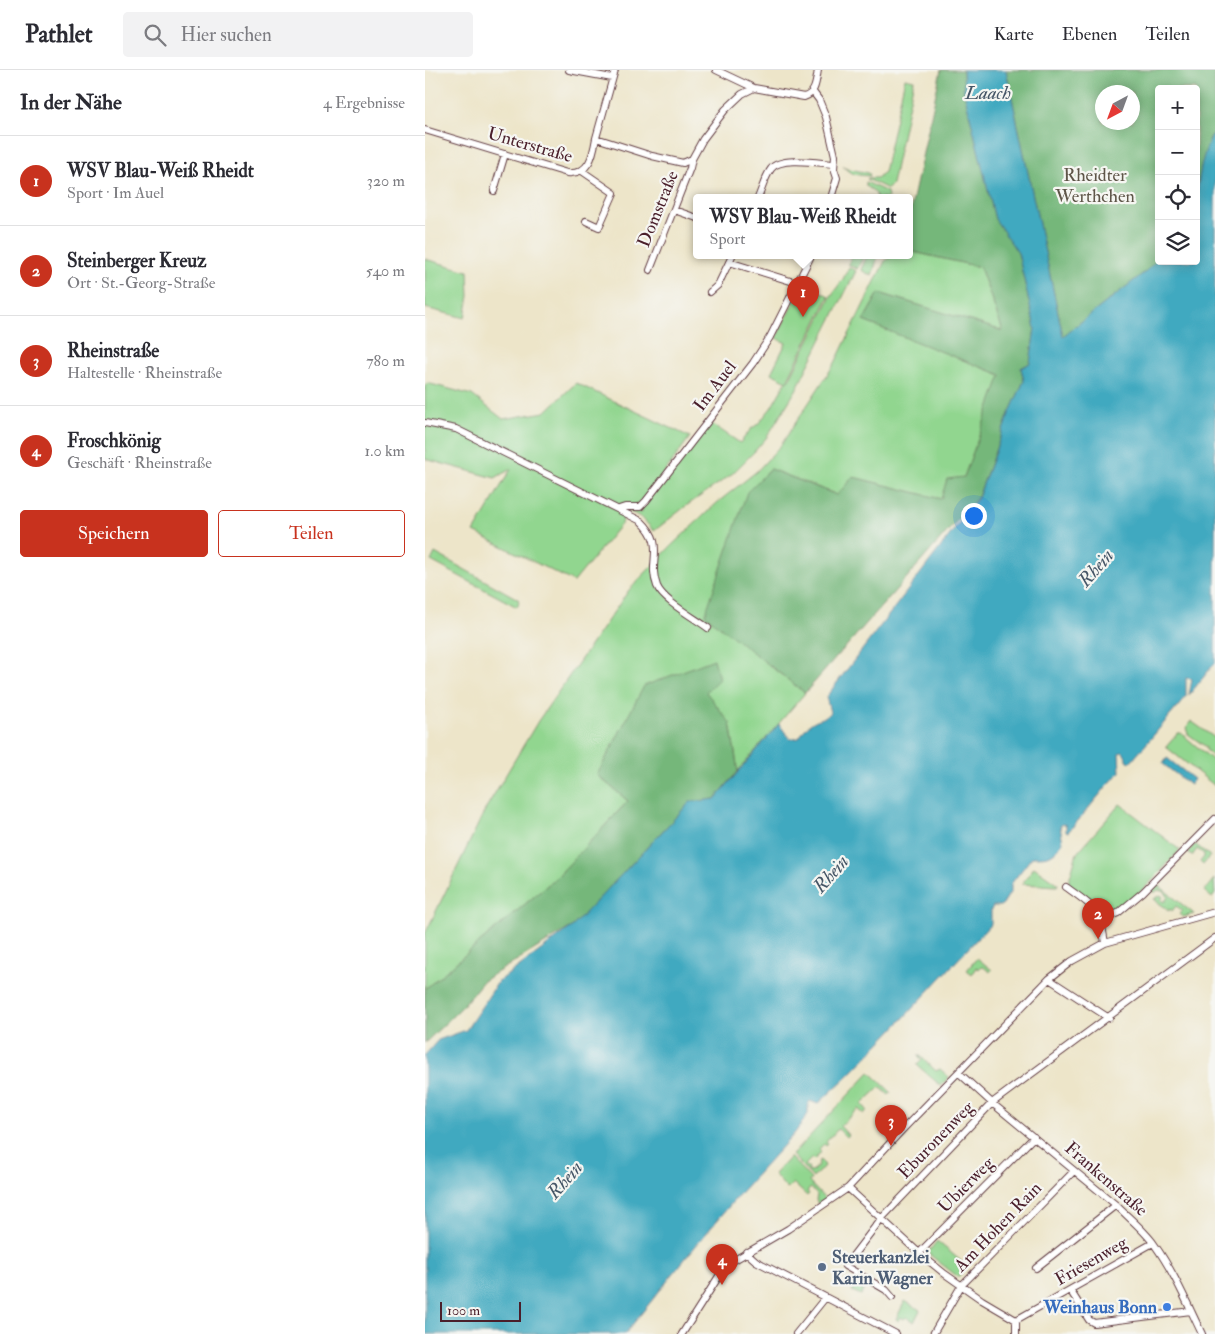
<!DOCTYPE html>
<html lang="de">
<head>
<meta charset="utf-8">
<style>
  :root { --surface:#fff; --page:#f2f2f3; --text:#2b2b33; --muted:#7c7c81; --line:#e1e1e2; --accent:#c8321e }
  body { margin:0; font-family:"IM FELL Double Pica",serif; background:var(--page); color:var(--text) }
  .controls { position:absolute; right:15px; top:15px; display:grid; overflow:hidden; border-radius:5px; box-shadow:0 2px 12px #0003 }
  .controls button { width:45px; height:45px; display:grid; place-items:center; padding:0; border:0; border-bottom:1px solid var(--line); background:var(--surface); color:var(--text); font:25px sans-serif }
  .compass { position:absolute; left:670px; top:15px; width:45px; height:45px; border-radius:50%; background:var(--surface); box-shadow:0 2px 12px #0003; rotate:221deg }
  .scale { position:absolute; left:15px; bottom:12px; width:81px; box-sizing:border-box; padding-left:5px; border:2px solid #4a1f2b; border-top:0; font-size:14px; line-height:18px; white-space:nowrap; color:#4a1f2b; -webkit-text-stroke:4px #f6f6f2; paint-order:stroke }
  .you { position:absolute; left:548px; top:445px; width:18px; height:18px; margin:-12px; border:4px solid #fff; border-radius:50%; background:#1a73e8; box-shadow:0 0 0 8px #1a73e833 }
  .badge { display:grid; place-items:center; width:32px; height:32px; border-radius:50%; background:var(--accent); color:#fff; font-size:16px; font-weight:700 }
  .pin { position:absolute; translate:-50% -41px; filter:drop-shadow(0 1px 2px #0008) }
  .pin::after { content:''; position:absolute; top:26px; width:18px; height:15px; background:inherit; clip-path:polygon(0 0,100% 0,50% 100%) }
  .popup { position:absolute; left:268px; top:124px; width:220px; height:65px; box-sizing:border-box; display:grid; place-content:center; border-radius:5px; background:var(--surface); filter:drop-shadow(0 1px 4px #0005); font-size:16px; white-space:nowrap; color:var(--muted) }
  .popup b { font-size:19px; color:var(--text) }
  .popup::after { content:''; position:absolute; left:50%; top:100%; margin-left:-10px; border:10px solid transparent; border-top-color:var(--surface) }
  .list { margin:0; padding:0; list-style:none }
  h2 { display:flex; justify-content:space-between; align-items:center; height:65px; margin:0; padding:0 20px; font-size:21px }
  h2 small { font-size:16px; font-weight:400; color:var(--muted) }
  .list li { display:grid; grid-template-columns:32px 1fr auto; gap:15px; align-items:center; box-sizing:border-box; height:90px; padding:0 20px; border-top:1px solid var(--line) }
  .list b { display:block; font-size:19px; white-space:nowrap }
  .list p { margin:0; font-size:16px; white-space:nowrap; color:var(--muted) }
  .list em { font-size:16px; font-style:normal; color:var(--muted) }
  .actions { display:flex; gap:10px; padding:15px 20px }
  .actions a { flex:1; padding:11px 0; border:1px solid var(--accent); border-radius:5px; text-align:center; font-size:18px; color:var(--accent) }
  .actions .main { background:var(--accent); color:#fff }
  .icon { flex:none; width:28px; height:28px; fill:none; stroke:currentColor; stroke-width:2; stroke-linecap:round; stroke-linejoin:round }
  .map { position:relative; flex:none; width:790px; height:1264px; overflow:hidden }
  header { display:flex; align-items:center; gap:30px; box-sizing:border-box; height:70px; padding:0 25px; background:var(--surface); border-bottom:1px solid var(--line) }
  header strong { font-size:24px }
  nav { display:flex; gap:28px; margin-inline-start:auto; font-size:18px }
  .search { width:350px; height:45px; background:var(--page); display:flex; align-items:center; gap:12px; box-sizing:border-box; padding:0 18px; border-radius:5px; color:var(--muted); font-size:19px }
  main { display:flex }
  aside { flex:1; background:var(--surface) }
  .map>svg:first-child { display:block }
  .green { fill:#91d68f; stroke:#6e7a5d }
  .forest { fill:#74b77a; stroke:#5f6b52; fill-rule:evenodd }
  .water { fill:#40a9c0; stroke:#456476 }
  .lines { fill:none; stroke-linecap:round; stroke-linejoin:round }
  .street-casing { stroke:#623d43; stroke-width:8 }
  .street { stroke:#fff; stroke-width:6 }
  .service-dot { fill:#5c6f8a; stroke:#f6f6f2; stroke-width:2 }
  .shop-dot { fill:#3f7fe0; stroke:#f6f6f2; stroke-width:2 }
  .labels { text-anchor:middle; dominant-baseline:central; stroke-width:4.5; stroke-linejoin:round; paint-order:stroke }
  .street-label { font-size:18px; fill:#4a1f2b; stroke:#f6f6f2 }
  .park-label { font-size:18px; fill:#5f5649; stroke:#f6f6f2 }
  .service-label { font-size:18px; font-weight:bold; fill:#4e5e75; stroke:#f6f6f2; text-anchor:start }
  .shop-label { font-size:18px; font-weight:bold; fill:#366cbe; stroke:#f6f6f2; text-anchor:end }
  .water-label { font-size:19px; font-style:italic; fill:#465667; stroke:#f6f6f2 }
</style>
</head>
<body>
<header>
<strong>Pathlet</strong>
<div class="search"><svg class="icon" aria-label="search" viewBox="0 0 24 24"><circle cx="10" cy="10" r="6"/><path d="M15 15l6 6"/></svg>Hier suchen</div>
<nav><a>Karte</a><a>Ebenen</a><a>Teilen</a></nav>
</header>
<main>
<aside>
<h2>In der Nähe<small>4 Ergebnisse</small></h2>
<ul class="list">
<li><span class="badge">1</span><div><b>WSV Blau-Weiß Rheidt</b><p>Sport · Im Auel</p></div><em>320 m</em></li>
<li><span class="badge">2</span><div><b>Steinberger Kreuz</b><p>Ort · St.-Georg-Straße</p></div><em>540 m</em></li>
<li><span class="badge">3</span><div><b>Rheinstraße</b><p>Haltestelle · Rheinstraße</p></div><em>780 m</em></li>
<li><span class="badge">4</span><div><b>Froschkönig</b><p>Geschäft · Rheinstraße</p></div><em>1.0 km</em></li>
</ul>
<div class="actions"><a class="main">Speichern</a><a>Teilen</a></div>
</aside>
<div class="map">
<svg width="790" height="1264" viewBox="0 0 790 1264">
  <rect width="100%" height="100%" fill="#f6f6f2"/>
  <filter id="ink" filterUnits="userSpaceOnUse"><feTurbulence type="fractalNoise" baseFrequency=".02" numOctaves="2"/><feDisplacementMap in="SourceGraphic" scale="10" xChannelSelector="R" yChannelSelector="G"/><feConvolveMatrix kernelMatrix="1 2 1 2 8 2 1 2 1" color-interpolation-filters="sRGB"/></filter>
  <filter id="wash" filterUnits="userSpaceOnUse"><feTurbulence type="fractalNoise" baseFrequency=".0096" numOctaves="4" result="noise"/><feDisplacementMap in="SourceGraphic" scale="20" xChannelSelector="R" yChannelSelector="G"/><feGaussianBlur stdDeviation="1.12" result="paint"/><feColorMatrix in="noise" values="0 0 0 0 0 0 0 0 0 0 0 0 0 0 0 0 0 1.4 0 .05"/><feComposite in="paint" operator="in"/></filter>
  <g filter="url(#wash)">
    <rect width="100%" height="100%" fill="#ede5c9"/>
    <!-- green -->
    <path class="green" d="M480,8L489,10L467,114L463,119L442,109L444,108H452L459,102Z
      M418,96L425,99L444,103L445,106C434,105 426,106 418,96Z
      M441,112L462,122L463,128H452L450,122L441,116Z
      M484,181L555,197L578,261L454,223L438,251L577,305L539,407L516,429L428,407L413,425L345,399V596L380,623L313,701L305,653L280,622L172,705L203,731L132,807L0,919V864L61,738L113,651L204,520L246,476L293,432L332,401L356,375L410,293L460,191L468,186H484Z
      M427,186H439L432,199L423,194Z
      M442,186H453L447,206L436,200Z
      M0,189L43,201L44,226L40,248L0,238Z
      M424,197L431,201L371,320L342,367L329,382L306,405L261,436L229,461L217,448L202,440L201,441L197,453L149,512L49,462L86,399L70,408L0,389V316L2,313L47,325L78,349L120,342L151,313L265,367L220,429L205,438L217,443V438L284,352L315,373L326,359L333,354L346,338L361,312L364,310L406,226L418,209Z
      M378,213L404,226L362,311L346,303L361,273L351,268Z
      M10,483L93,529L94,532L92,537L6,491Z
      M766,651L790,668V688L781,680V677L763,664L761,658Z
      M753,663H756L790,692V716L741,677Z
      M695,734L755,780C742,793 696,850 678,844C674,842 672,838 670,835C662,827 652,820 643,813L652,783Z
      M770,774L785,786L778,795L775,792L779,787V784L772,779L767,786L763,782Z
      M609,797L633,814L632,816L597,814Z
      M789,809L790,824L787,828L779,821Z
      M732,814L769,844L758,847L754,844L757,840L751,836L747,841L745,839L744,841L729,829L736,825L738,827L736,830L739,832L743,827L740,822L733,820L729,823L726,820Z
      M552,888L567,900L565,902L557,896L554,899L551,897L547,904L542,900Z
      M494,985L511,1001L515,999L524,1007L516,1016L492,995L497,990L493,986Z
      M445,1002L466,1022L464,1025L455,1017L437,1034L442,1040L439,1044L433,1039L415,1056L423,1065L421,1067L413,1059L401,1072L403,1074L401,1076L399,1074L394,1079L396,1082L389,1090L387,1088L380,1095L384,1098L383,1101L387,1102L394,1094L393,1093L395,1090L400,1095L388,1108L367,1085Z
      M365,1087L386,1109L384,1112L401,1130L393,1134L391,1130L392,1125L386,1118L382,1121L384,1124L382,1126L368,1113L362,1119L349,1104Z
      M512,1171L543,1197L533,1207L505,1185L503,1182Z
      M431,1212L440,1217L436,1225L427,1221Z
      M480,1231L495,1240L489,1252L481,1247L479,1249L476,1247L473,1251L471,1249Z"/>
    <!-- forest -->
    <path class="forest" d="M516,0H538L539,22L570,149L593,183L610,258L605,293L596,298L599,311L584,344L553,427L380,623L280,545L322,422L345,399L412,425L428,407L516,429L522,409L539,407L576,305L438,251L454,223L578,261L555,197L484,181V147Z
      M581,0H790V59L785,68L771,119V19H734V188L720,202L638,266ZM678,22H708V52H678Z
      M289,589L294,609L281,622L305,653L313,701L290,729L265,732L148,856L58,911L36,938L0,973V919L132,807L203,731L172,705L219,616Z"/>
    <!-- water -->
    <path class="water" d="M538,0H581L638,266L720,202L734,188V191H771C771,147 768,98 790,59V593L764,625L767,609L761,608V627L706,692L703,691L698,682L694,683L695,702C676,721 661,743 643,762L641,761V755L638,754L635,756L638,772C627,787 625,787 607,787L586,814V821L578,834L575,836H568L566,840V854L474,953L425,1004L393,1034L385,1031L383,1034V1044L370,1063L317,1121L264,1184L200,1264H0V985L13,970L41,960L73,912L148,856L265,732L290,729L354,654L365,669L374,668C378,662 381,656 388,652C396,647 399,650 405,642L401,627L553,428L584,344L599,311L596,298L605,293L610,258L593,183L570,149L539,22Z
      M742,688L769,709L765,715L738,694Z"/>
  </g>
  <g filter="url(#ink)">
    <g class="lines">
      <defs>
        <path id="street" d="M144,0L187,8
          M291,0L329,18
          M388,22L394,30L401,47L410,86L409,99L412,108L406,128
          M0,60L142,103C164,105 168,86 171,68L227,86L258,93L267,89L278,69L300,40L317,24L329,18L379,27C391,24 391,11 393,0
          M171,68L190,0
          M157,101L189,123L174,157L161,151
          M69,121L80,84
          M333,128C337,119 340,107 346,99C355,86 394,93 408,94
          M249,140L272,148
          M304,192L372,213
          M225,200L265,98L267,89
          M285,222L293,215L307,186
          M0,353L31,359L216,451C242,476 222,490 232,516C238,531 270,548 283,558
          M194,439L200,437H215L221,431L328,293L345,267L386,186
          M641,817C655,827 668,835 676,850
          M680,873L676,850L693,843L718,822L790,749
          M624,909L684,948
          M534,1003L567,1033L691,1135C704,1148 719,1160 729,1174C749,1202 762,1233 777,1264
          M423,1118L494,1183L520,1204L557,1230L591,1250
          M321,1182L331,1191L471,1264
          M494,1183L609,1067
          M611,1198L691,1135
          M645,1220L664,1250L669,1253L766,1241
          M467,1227L461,1220L420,1196L456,1149L567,1033L790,868
          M591,1250L728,1173
          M257,1264L294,1206L306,1192L363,1159L423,1118L480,1057L624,909L647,891L680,873L790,842
          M371,1264L400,1228
          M508,1264L536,1216L649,1101
          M591,1264V1250"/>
      </defs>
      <!-- street casing -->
      <use href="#street" class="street-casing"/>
      <!-- street -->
      <use href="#street" class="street"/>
    </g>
  </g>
  <!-- markers -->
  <circle class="service-dot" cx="397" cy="1197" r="5"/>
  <circle class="shop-dot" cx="742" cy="1237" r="5"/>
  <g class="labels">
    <!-- street labels -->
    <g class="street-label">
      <text transform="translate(105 75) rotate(16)">Unterstraße</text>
      <text transform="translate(233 139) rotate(-68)">Domstraße</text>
      <text transform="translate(290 316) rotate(-53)">Im Auel</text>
      <text transform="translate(511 1070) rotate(-46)">Eburonenweg</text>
      <text transform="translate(681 1109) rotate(41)">Frankenstraße</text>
      <text transform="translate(541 1115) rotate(-45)">Ubierweg</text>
      <text transform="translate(573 1157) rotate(-46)">Am Hohen Rain</text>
      <text transform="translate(666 1191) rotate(-30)">Friesenweg</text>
    </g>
    <!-- park labels -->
    <g class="park-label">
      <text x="670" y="105">Rheidter<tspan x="670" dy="21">Werthchen</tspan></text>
    </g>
    <!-- service labels -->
    <g class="service-label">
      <text x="407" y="1187">Steuerkanzlei<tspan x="407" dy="21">Karin Wagner</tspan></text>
    </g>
    <!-- shop labels -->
    <g class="shop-label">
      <text x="732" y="1237">Weinhaus Bonn</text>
    </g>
    <!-- water labels -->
    <g class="water-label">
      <text x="563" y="23">Laach</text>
      <text transform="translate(671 498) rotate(-49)">Rhein</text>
      <text transform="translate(406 804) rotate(-49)">Rhein</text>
      <text transform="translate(140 1110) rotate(-49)">Rhein</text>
    </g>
  </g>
</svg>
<div class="controls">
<button>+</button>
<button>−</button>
<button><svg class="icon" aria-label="locate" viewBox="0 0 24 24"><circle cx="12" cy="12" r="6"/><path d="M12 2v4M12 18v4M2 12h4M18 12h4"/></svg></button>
<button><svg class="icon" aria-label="layers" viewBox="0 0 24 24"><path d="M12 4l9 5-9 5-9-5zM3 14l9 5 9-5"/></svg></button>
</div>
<svg class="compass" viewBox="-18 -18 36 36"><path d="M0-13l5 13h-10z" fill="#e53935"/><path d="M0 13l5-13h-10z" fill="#7c7c81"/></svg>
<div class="scale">100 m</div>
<div class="you"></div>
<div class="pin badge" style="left:378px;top:247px">1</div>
<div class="popup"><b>WSV Blau-Weiß Rheidt</b>Sport</div>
<div class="pin badge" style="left:673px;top:869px">2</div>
<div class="pin badge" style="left:466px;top:1076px">3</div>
<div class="pin badge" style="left:297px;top:1215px">4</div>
</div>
</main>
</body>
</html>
